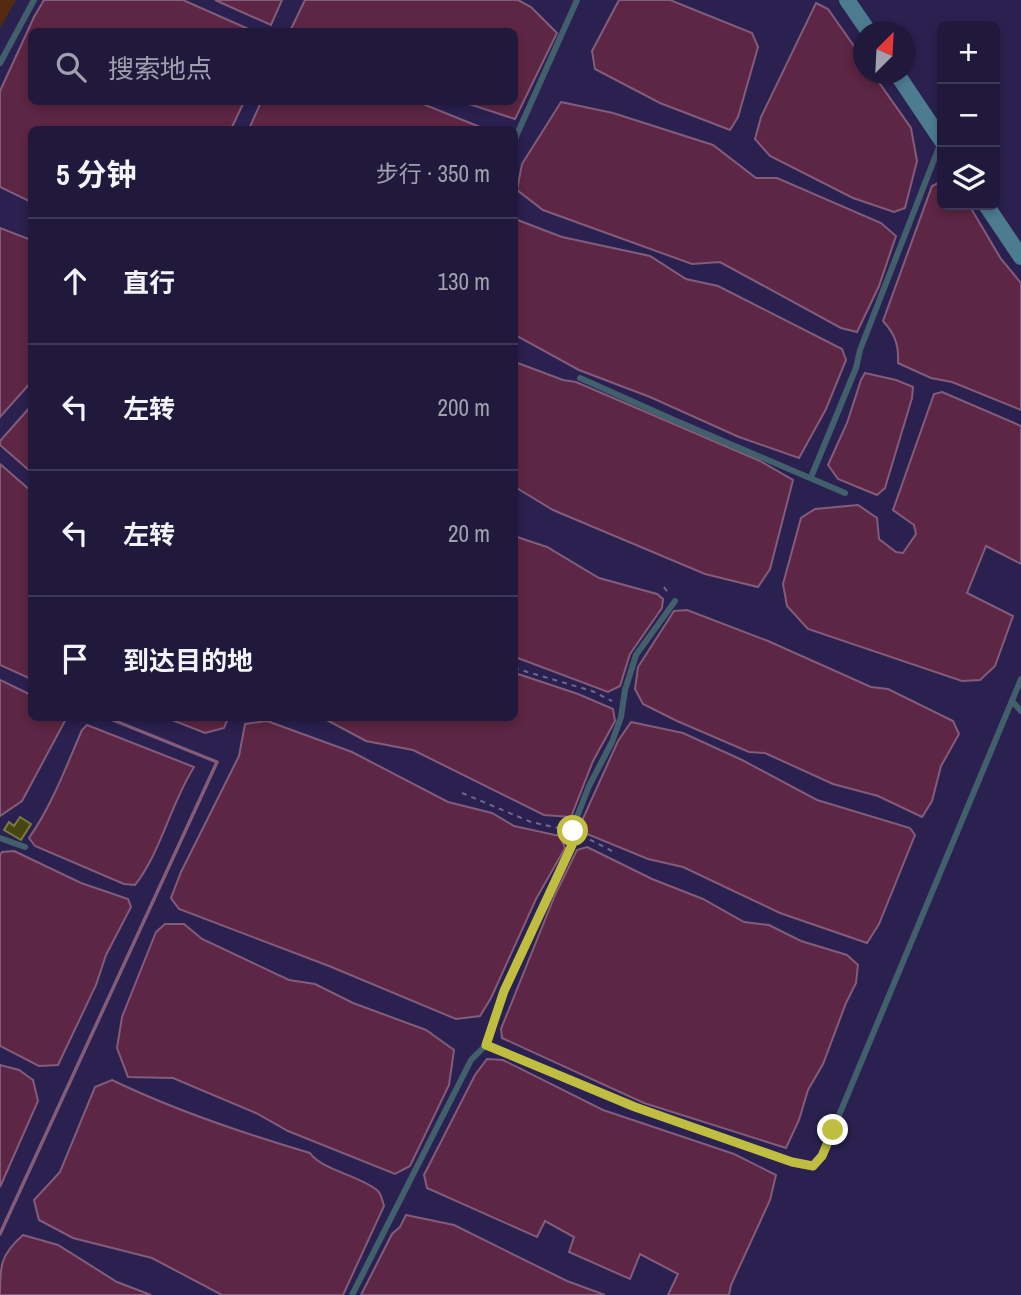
<!DOCTYPE html>
<html lang="zh">
<head>
<meta charset="utf-8">
<style>
  :root { --surface:#20193c; --page:#2d2647; --text:#f1f3f6; --muted:#a2a0af; --line:#3d3856 }
  body { margin:0; font-family:"Archivo Narrow","Noto Sans SC",sans-serif; background:var(--page); color:var(--text) }
  .controls { position:absolute; right:21px; top:21px; display:grid; overflow:hidden; border-radius:10px; box-shadow:0 4px 10px #0003 }
  .controls button { width:63px; height:63px; display:grid; place-items:center; padding:0; border:0; border-bottom:2px solid var(--line); background:var(--surface); color:var(--text); font:35px sans-serif }
  .compass { position:absolute; left:853px; top:21px; width:63px; height:63px; border-radius:50%; background:var(--surface); box-shadow:0 4px 10px #0003; rotate:24deg }
  .stop { position:absolute; width:21px; height:21px; margin:-16px; border:5px solid #bfbe41; border-radius:50%; background:#fff }
  .stop.end { background:#bfbe41; border-color:#fff; box-shadow:0 2px 7px #0008 }
  .list { margin:0; padding:0; list-style:none }
  h2 { display:flex; justify-content:space-between; align-items:center; height:91px; margin:0; padding:0 28px; font-size:30px }
  h2 small { font-size:23px; font-weight:400; color:var(--muted) }
  .list li { display:grid; grid-template-columns:46px 1fr auto; gap:21px; align-items:center; box-sizing:border-box; height:126px; padding:0 28px; border-top:2px solid var(--line) }
  .list b { display:block; font-size:26px; white-space:nowrap }
  .list em { font-size:23px; font-style:normal; color:var(--muted) }
  .icon { flex:none; width:38px; height:38px; fill:none; stroke:currentColor; stroke-width:2; stroke-linecap:round; stroke-linejoin:round }
  .map { position:relative; flex:none; width:1021px; height:1295px; overflow:hidden }
  .search { position:absolute; background:var(--surface); box-shadow:0 4px 10px #0003; left:28px; top:28px; width:490px; height:77px; display:flex; align-items:center; gap:18px; box-sizing:border-box; padding:0 24px; border-radius:10px; color:var(--muted); font-size:26px }
  .panel { position:absolute; background:var(--surface); box-shadow:0 4px 10px #0003; left:28px; top:126px; width:490px; height:595px; border-radius:10px }
  .map>svg:first-child { display:block }
  .green { fill:#542a11 }
  .water { fill:#5d2644; stroke:#835c7a; stroke-width:2 }
  .lines { fill:none; stroke-linecap:round; stroke-linejoin:round }
  .stream { stroke:#835c7a; stroke-width:3.5 }
  .building { fill:#474612; stroke:#7b7b3e; stroke-width:2 }
  .path { stroke:#6e6890; stroke-width:2; stroke-dasharray:5 5; stroke-linecap:butt }
  .service { stroke:#425f6c; stroke-width:6 }
  .secondary { stroke:#4d7c91; stroke-width:16 }
  .route { stroke:#bfbe41; stroke-width:9 }
</style>
</head>
<body>
<div class="map">
<svg width="1021" height="1295" viewBox="0 0 1021 1295">
  <rect width="100%" height="100%" fill="#2a2150"/>
  <!-- green -->
  <path class="green" d="M0,0H16L0,28Z"/>
  <!-- water -->
  <path class="water" d="M44,0H183L253,31L32,32V102H244L231,129L32,130L31,202L0,187V91L34,17Z
    M215,0H282L271,25Z
    M305,0H518L531,7L557,33L515,119L463,102H514V32L290,31Z
    M619,0H670L752,33L758,47L738,117L730,130L660,103L595,69L592,51Z
    M816,3L828,9L863,59L864,74H873L911,128L917,161L905,208L894,212L853,198L770,156L755,139L761,117Z
    M261,102H418L485,129H249Z
    M561,102L613,113L713,145L756,178H777L881,223L896,236L879,286L857,332L841,328L720,262L692,264L543,210L517,190L522,164Z
    M942,181V205H969L1001,259L1021,283V410L952,382L931,378L898,363C899,345 895,334 883,321L932,186Z
    M515,219L562,237L650,256L686,279L718,286L842,349L846,360L826,409L799,458L739,437L650,397L579,370L515,335Z
    M0,228L31,240L32,381L0,417Z
    M515,362L563,380L576,382L760,461L793,480L770,569L758,587L705,574L553,510L515,487Z
    M865,373L896,380L913,387L912,398L885,488L877,495L838,479L828,465L847,423L861,380Z
    M942,392L1021,426V564L986,546L967,593L1013,616L995,666L980,680L962,681L808,629L787,606L783,584L801,518L815,509L858,505L877,518L879,539L896,552L903,553L916,534L914,525L893,510L934,394Z
    M31,406V472L0,445V441Z
    M0,464L31,491V679L0,665Z
    M514,536L547,547L599,578L657,594L663,599L662,608L630,654L620,686L608,692L515,657Z
    M687,610L768,641L871,687L888,689L953,721L959,734L941,766L932,801L922,817L878,796L833,784L765,753L749,752L677,721L643,704L635,689L638,667L674,611Z
    M515,673L578,694L613,709L615,721L593,761L571,817L544,815L413,750L366,741L323,718H514Z
    M0,680L31,695L32,718H65L66,719L22,801L0,816Z
    M167,718H228L224,728L205,733Z
    M267,721L352,752L448,802L492,813L514,826L560,836L565,848L536,899L491,998L480,1016L456,1019L329,966L179,909L171,898L181,872L239,756L245,724Z
    M631,722L683,733L742,760L817,800L910,828L915,835L879,924L867,943L780,913L683,867L648,859L587,834L580,825L618,741Z
    M87,725L194,767C170,805 162,850 135,885L124,884L35,846L29,838C52,805 66,767 82,730Z
    M587,847L652,879L703,899L744,922L769,925L801,941L847,955L858,965L856,983L846,1003L823,1064L808,1090L799,1120L786,1148L644,1103L502,1038L501,1029L555,895L577,850Z
    M14,851L81,883L128,899L131,907L106,955L96,985L58,1065L39,1066L0,1046V855L2,852Z
    M165,924H184L202,939L289,980L315,984L353,1003L426,1030L454,1050L449,1085L410,1166L395,1174L288,1131L256,1113L173,1078L128,1077L117,1048L122,1017L156,932Z
    M487,1059L503,1060L603,1110L734,1154L776,1175L770,1200L731,1285L729,1295H668L678,1274L640,1254L630,1279L569,1252L574,1237L545,1221L537,1237L427,1188L424,1175L475,1075Z
    M0,1065L19,1070L33,1080L38,1101L0,1187Z
    M112,1080C176,1111 242,1133 310,1153C321,1170 362,1176 378,1191C381,1194 383,1202 384,1206L343,1295H222L152,1258L73,1238L39,1220L34,1200L60,1172L95,1087Z
    M406,1215L454,1225L567,1281L605,1295H361L392,1234L400,1227Z
    M23,1235L58,1245L117,1282L151,1295H0C0,1266 0,1255 23,1235Z"/>
  <g class="lines">
    <!-- stream -->
    <path class="stream" d="M0,1234L217,762L108,718"/>
  </g>
  <!-- building -->
  <path class="building" d="M20,817L31,824L21,840L4,830L9,822L14,826Z"/>
  <g class="lines">
    <!-- path -->
    <path class="path" d="M664,587L669,594
      M514,668L592,691L612,701
      M462,793L531,822L563,829
      M581,835L614,852"/>
    <!-- service -->
    <path class="service" d="M0,63L34,0
      M514,141L577,0
      M580,378L674,420L845,493
      M811,477L856,368L860,350L941,142
      M1012,701L1021,711
      M0,838L25,847
      M486,1045L635,1107L792,1162L813,1166L822,1156L1021,679
      M352,1295L471,1060L486,1045L504,991L572,845L573,827L589,786L612,742L621,717L625,690L636,655L675,601"/>
    <!-- secondary -->
    <path class="secondary" d="M847,0L869,32
      M897,74L942,141
      M986,205L1021,257"/>
  </g>
  <g class="lines">
    <!-- route -->
    <path class="route" d="M573,831L572,845L504,991L486,1045L635,1107L792,1162L813,1166L822,1156L833,1130"/>
  </g>
</svg>
<div class="controls">
<button>+</button>
<button>−</button>
<button><svg class="icon" aria-label="layers" viewBox="0 0 24 24"><path d="M12 4l9 5-9 5-9-5zM3 14l9 5 9-5"/></svg></button>
</div>
<svg class="compass" viewBox="-18 -18 36 36"><path d="M0-13l5 13h-10z" fill="#e53935"/><path d="M0 13l5-13h-10z" fill="#a2a0af"/></svg>
<div class="stop" style="left:573px;top:831px"></div>
<div class="stop end" style="left:833px;top:1130px"></div>
<div class="search"><svg class="icon" aria-label="search" viewBox="0 0 24 24"><circle cx="10" cy="10" r="6"/><path d="M15 15l6 6"/></svg>搜索地点</div>
<section class="panel">
<h2>5 分钟<small>步行 · 350 m</small></h2>
<ul class="list">
<li><svg class="icon" aria-label="ahead" viewBox="0 0 24 24"><path d="M12 20V5M6 11l6-6 6 6"/></svg><div><b>直行</b></div><em>130 m</em></li>
<li><svg class="icon" aria-label="left" viewBox="0 0 24 24"><path d="M17 20v-9H6M10 6l-5 5 5 5"/></svg><div><b>左转</b></div><em>200 m</em></li>
<li><svg class="icon" aria-label="left" viewBox="0 0 24 24"><path d="M17 20v-9H6M10 6l-5 5 5 5"/></svg><div><b>左转</b></div><em>20 m</em></li>
<li><svg class="icon" aria-label="arrive" viewBox="0 0 24 24"><path d="M6 21V4h12l-3 4 3 4H6"/></svg><div><b>到达目的地</b></div></li>
</ul>
</section>
</div>
</body>
</html>
